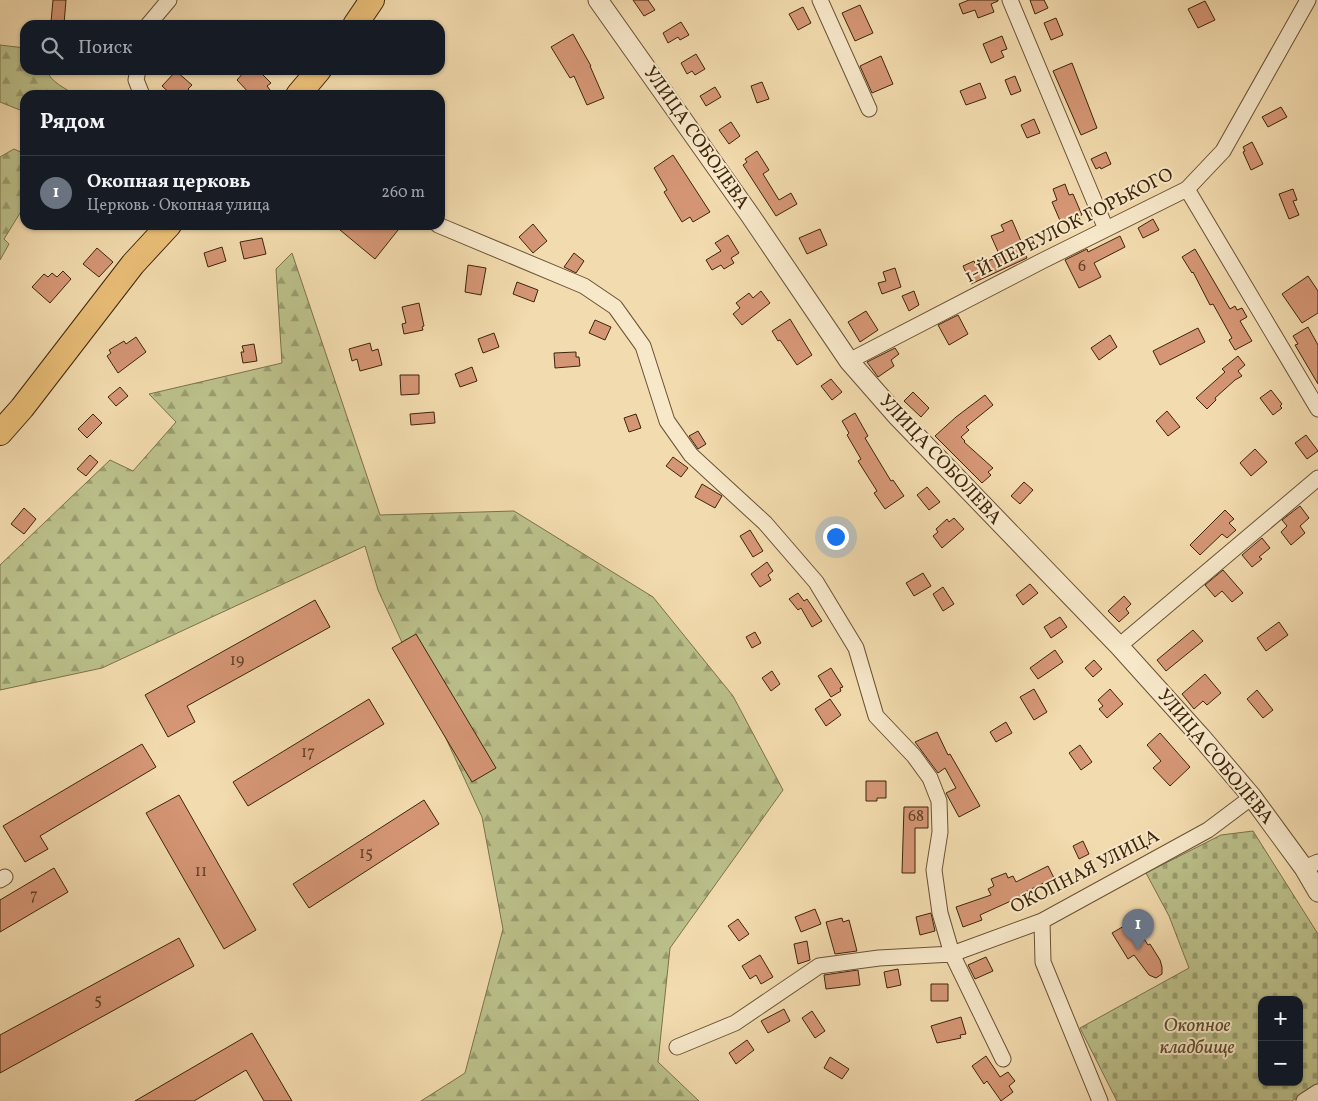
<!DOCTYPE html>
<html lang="ru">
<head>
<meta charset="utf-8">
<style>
  :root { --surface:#171b24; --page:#20242c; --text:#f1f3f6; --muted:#9ea1a6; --line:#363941; --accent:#db2777 }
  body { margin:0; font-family:Vollkorn,serif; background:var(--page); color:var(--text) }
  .controls { position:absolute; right:15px; bottom:15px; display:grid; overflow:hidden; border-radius:10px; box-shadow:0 1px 4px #0004 }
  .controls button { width:45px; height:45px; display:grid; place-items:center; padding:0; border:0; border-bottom:1px solid var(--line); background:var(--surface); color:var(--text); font:25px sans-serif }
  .you { position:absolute; left:835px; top:536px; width:18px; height:18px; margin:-12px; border:4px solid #fff; border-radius:50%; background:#1a73e8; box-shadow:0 0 0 8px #1a73e833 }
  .badge { display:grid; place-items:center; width:32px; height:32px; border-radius:50%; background:var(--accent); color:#fff; font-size:16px; font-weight:700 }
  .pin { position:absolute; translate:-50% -41px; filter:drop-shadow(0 1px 2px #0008) }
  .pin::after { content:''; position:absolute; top:26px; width:18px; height:15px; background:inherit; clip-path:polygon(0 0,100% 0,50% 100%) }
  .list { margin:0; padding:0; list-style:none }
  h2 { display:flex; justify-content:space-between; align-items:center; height:65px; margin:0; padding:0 20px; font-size:21px }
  h2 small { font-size:16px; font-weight:400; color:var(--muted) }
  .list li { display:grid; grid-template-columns:32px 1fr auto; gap:15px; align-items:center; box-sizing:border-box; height:75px; padding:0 20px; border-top:1px solid var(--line) }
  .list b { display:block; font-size:19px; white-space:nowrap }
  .list p { margin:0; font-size:16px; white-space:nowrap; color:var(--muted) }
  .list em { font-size:16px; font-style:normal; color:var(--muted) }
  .icon { flex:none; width:28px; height:28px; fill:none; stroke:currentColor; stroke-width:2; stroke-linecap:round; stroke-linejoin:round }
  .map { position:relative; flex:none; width:1318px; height:1101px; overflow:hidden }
  .search { position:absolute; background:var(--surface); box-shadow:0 1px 4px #0004; left:20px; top:20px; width:425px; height:55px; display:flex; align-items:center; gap:12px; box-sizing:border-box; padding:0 18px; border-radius:15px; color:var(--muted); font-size:19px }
  .panel { position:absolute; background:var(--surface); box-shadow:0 1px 4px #0004; left:20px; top:90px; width:425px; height:140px; border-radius:15px }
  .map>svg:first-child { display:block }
  .forest { fill:url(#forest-firs); stroke:#7c724a }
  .cemetery { fill:url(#cemetery-stones); stroke:#7c724a; fill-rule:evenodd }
  .building { fill:#d59675; stroke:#3d250b }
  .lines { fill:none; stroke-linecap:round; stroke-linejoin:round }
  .minor-casing { stroke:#6a5234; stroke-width:17 }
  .tertiary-casing { stroke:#6a5234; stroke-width:21 }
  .primary-casing { stroke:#3d250b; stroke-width:26 }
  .minor { stroke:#f7e8ca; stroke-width:15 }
  .tertiary { stroke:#f7e8ca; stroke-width:19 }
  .primary { stroke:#e9be77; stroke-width:24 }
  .labels { text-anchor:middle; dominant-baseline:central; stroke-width:4; stroke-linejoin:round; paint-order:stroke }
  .number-label { font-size:16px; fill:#634126 }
  .street-label { font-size:19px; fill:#3d250b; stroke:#f7e8ca }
  .park-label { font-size:19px; font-style:italic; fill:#5c4c2b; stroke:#f7e8ca }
</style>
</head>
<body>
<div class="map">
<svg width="1318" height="1101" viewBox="0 0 1318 1101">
  <defs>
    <pattern id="forest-firs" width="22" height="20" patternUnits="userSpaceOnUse" patternTransform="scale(1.25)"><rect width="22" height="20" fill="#bbc08a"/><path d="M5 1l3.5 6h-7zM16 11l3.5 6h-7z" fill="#999c6f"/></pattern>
    <pattern id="cemetery-stones" width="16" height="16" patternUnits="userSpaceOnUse" patternTransform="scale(1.25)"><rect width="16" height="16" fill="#bbc08a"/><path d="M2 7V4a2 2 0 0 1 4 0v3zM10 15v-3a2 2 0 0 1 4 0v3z" fill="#999c6f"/></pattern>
  </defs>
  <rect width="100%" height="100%" fill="#f2dbae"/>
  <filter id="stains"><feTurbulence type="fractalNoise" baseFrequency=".004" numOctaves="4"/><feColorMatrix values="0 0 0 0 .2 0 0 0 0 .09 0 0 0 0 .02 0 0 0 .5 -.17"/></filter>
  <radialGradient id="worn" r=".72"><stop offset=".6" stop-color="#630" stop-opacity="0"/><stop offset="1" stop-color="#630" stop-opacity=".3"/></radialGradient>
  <!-- forest -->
  <path class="forest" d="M0,45L25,48V70H47C49,81 66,89 76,95H25V112L0,102Z
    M14,149L25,154V205L4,239L9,244L0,260V157Z
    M292,253L380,515L514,511L653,597L733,696L783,790L670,948L658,1062L699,1101H421L465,1073L503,929L482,817L378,590L365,546L102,668L0,690V565L110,460L133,471L176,422L149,394L282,363L276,269Z"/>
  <!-- cemetery -->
  <path class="cemetery" d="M1253,831L1318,934V1084L1292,1101H1117L1080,1028L1189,968L1169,916L1146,873L1221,835ZM1262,1000H1299V1082H1262Z"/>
  <!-- building -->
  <path class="building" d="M53,0H66L64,24L51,22Z
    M633,0H648L655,10L644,16Z
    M969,0H998V1L991,4L994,12L978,18L975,10L963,14L959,4Z
    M1030,0H1044L1048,8L1035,14Z
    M1205,1L1215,20L1198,28L1188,9Z
    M860,5L873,33L855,41L842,13Z
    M803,7L811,23L798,30L789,14Z
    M1056,18L1063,35L1051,40L1044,23Z
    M681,22L689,35L680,40L678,37L668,43L663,33Z
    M573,34L591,66H590L604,98L587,105L574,76L570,78L551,47Z
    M1002,36L1007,49L1001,51L1004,57L991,63L983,44Z
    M696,54L705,69L695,75L692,71L687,74L681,63Z
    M881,56L893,84L872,93L860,66Z
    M1072,63L1097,128L1081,135L1053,71Z
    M255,70H258L271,83L267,86L270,90L265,95H251L237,80L245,71L249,75Z
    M176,71L192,85L188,89L194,95H172L162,86Z
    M1015,76L1021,91L1011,95L1005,80Z
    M762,82L769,99L757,103L751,86Z
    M980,83L986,98L966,105L960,91Z
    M715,87L721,97L706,106L700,96Z
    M1281,107L1287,117L1268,127L1262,117Z
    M1034,119L1040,133L1027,138L1021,125Z
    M731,122L740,136L729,144L719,130Z
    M1252,142L1263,164L1251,170L1243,152L1245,151L1243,147Z
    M757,151L769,170L763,174L779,200L791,193L797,204L776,216L743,165L747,162L745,159Z
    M1106,152L1111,164L1101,169L1100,167L1096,169L1091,159Z
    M673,155L710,212L693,222L690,217L682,222L664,192L667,190L654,168Z
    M1065,184L1069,195L1073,194L1082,215L1078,216L1082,224L1068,230L1064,222L1061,223L1052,202L1057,200L1053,189Z
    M1293,189L1297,200L1293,201L1299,215L1289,219L1279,194Z
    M1153,219L1159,230L1143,238L1138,228Z
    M1012,220L1021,241L1019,242L1027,258L971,284L963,266L974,261L976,266L1000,256L991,236L1004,231L1001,225Z
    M533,224L547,241L533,253L519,237Z
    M334,225H402L375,259Z
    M820,229L827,245L807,254L799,238Z
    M728,235L739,253L731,258L734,263L724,269L721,265L712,270L706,260L721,251L715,243Z
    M1120,236L1125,247L1094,263L1101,277L1079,288L1065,260L1087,249L1088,252Z
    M262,238L266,254L244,259L240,242Z
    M222,247L226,261L208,267L204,253Z
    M97,248L113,262L99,277L83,264Z
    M1195,249L1230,309L1235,306L1237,310L1242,308L1247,317L1240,321L1252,341L1235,350L1229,340L1232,338L1213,304L1210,305L1193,272L1192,273L1182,257Z
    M574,253L584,261L576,273L564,267Z
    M468,265L486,268L481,295L465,292Z
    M895,268L901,287L882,294L878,283L886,281L883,272Z
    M63,271L71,279L50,303L32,287L44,274L48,277L52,273L57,277Z
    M1308,276L1318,291V313L1302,323L1282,294Z
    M517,282L538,290L534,302L513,294Z
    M761,291L770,303L742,325L733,314L740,308L736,303L749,293L753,298Z
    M914,291L919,305L909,311L902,296Z
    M419,303L424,326L422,327L423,330L404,334L402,324L406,323L402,307Z
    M866,311L878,330L860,342L848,322Z
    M958,315L968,334L949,345L938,325Z
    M790,319L812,355L797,365L780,340L778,341L772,331Z
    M595,320L611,327L605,340L589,333Z
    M1308,327L1318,345V384L1295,345L1298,344L1293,336Z
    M1198,328L1205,342L1160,365L1153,351Z
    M494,333L499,347L483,353L478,339Z
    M1110,335L1117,347L1099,360L1091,348Z
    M136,337L146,352L118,373L107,356L111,353L109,350L124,341L126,344Z
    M370,343L372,351L378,349L382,365L360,371L357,359L352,361L349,349Z
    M254,344L257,361L243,363L241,352H244L242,346Z
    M895,348L899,354L891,360L894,366L878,377L867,362Z
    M576,352V357H579L580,366L555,368L554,353Z
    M1238,356L1245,365L1238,371L1242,376L1235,380L1215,398L1216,400L1207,409L1196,398L1225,372L1222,369Z
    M472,367L477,381L460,387L455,374Z
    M400,375H419V394L401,395Z
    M831,379L842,392L832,400L821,386Z
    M120,387L128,396L116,406L108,397Z
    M1271,390L1282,404L1280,406L1282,408L1273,415L1260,398Z
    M913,392L929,408L921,417L904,401Z
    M985,395L993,405L966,427L969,430L961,437L965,441L964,442L993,468L988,472L991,475L982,483L935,436L956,417Z
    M1167,411L1180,427L1168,436L1156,421Z
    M434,412L435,423L411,425L410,414Z
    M855,413L868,436L865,438L891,481L893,480L904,496L885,509L874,493L877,491L858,461L861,459L847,435L849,433L842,421Z
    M93,414L102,423L87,438L78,429Z
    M636,414L641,428L629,432L624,418Z
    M698,431L706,444L698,449L689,436Z
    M1306,435L1318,451L1307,459L1295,443Z
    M1255,449L1267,462L1251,476L1240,463Z
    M90,455L98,462L86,476L77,469Z
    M673,457L688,468L681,477L666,466Z
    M1024,482L1033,490L1020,504L1011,496Z
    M702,484L722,496L715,508L695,497Z
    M927,487L940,502L929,510L917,495Z
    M1300,506L1309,518L1300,526L1305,533L1291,545L1281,532L1287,526L1282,520Z
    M24,508L36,519L24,534L11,524Z
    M1225,510L1234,519L1229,523L1236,530L1227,538L1222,534L1200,555L1190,545Z
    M954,518L964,529L942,548L933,536L938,532L936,529L947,519L949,522Z
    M750,530L763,551L753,557L740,536Z
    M1262,538L1270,548L1259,557L1262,559L1252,567L1242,555Z
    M767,562L773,571L768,575L771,580L760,587L751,574Z
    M1223,570L1243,593L1232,602L1222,591L1215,597L1205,585Z
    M923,573L931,586L914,596L906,583Z
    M1030,584L1038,593L1023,605L1016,595Z
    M943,587L954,604L943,611L933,594Z
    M798,593L804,601L807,599L822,621L812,627L801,608L798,610L789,599Z
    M1124,596L1131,604L1126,609L1129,613L1119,622L1108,611Z
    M315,600L330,627L187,706L195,722L168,737L145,695Z
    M1060,617L1067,627L1051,638L1044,627Z
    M1279,622L1288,635L1266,651L1257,638Z
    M1193,630L1203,641L1166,671L1157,660Z
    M755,632L761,643L752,648L746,637Z
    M416,634L496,768L472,782L392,648Z
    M1055,650L1063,662L1038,679L1030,668Z
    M1094,660L1102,669L1093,677L1085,668Z
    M831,668L843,687L840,688L841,691L831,697L818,676Z
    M772,671L780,684L771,691L762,678Z
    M1205,674L1221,693L1207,705L1203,701L1194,709L1182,694Z
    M1034,689L1047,712L1034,720L1020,697Z
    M1110,689L1123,704L1107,718L1099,709L1103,706L1098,700Z
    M1257,690L1273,710L1263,718L1247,699Z
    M369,699L384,724L248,806L233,782Z
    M830,699L841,715L826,726L815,709Z
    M1006,722L1012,733L996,742L990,732Z
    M937,732L948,755L950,754L980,806L959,817L946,793L956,788L945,768L938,773L915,742Z
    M1160,733L1190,767L1170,786L1153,768L1161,761L1147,745Z
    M142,744L156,767L40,836L48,849L25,862L3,826Z
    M1080,745L1092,762L1081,770L1069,753Z
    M866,781H886V798H877V801H866Z
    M179,795L256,930L224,949L146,813Z
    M424,800L439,824L309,908L293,884Z
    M904,807H928V828H915V873H902Z
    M1083,841L1089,854L1079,859L1073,846Z
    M1048,866L1054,878L1021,894L1022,896L980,915L982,920L963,927L956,907L991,895L988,889L994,886L991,879L1006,873L1008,878L1013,876L1016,882Z
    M54,868L68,892L0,932V900Z
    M815,909L821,924L801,932L795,917Z
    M931,913L935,931L920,935L916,917Z
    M842,918L843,922L849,920L857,951L835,954L826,922Z
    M738,919L749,934L739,941L728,926Z
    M1131,922L1136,930L1138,929L1148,945L1150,944L1160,960L1162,967V974L1156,978L1149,975L1134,955L1128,959L1112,933Z
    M179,938L194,966L0,1073V1035Z
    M807,941L810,960L798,964L794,944Z
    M760,955L773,977L761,984L756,975L750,979L742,966Z
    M986,957L993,971L975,979L968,965Z
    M898,969L901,985L887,988L884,972Z
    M858,970L860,985L826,989L824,975Z
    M931,984H948V1001H931Z
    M784,1009L790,1021L768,1033L761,1021Z
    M812,1011L825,1031L815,1038L802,1018Z
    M961,1017L966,1034L960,1035L961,1038L937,1043L931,1026Z
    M252,1033L292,1101H264L246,1070L194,1101H135Z
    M747,1040L754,1050L736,1064L729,1053Z
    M986,1056L1000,1077L1008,1072L1015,1081L1009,1086L1013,1092L1001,1101L987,1081L984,1084L972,1066Z
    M830,1057L849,1069L842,1079L824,1068Z"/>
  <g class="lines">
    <defs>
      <path id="minor" d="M820,0L869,109
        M1010,0L1106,229
        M148,25L169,0
        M138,70L136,80L142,95
        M1187,189L1318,409
        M438,225L584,286L615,307L643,346L667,421L691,455L765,523L816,582L856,648L876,716L914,756L930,778L939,801L940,832L934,870L940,913L952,954L1003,1059
        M849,361L1042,261L1187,189L1223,151L1308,0
        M1119,646L1318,478
        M1304,868L1318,862
        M0,880L5,877
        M1042,921L1043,962L1100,1101
        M677,1047L735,1023L819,966L879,958L952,954L1042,921L1208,830L1252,797
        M1304,1101L1318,1092"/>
      <path id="tertiary" d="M598,0L750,215L849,361L898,417L1119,646L1201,737L1252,797L1304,868L1318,892"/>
      <path id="primary" d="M355,25L372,0
        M298,95L319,70
        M0,433L22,408L133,264L169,225"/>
    </defs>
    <!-- minor casing -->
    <use href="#minor" class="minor-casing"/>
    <!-- tertiary casing -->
    <use href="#tertiary" class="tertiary-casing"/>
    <!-- primary casing -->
    <use href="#primary" class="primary-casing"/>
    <!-- minor -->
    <use href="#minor" class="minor"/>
    <!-- tertiary -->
    <use href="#tertiary" class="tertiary"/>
    <!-- primary -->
    <use href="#primary" class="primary"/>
  </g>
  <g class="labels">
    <!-- number labels -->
    <g class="number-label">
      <text x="1082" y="267">6</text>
      <text x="237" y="661">19</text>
      <text x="308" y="753">17</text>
      <text x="916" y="817">68</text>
      <text x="366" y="854">15</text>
      <text x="201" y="872">11</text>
      <text x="34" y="896">7</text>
      <text x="98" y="1001">5</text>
    </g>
    <!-- street labels -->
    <g class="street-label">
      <text transform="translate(696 138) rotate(55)">УЛИЦА СОБОЛЕВА</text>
      <text transform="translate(1069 226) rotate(-27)">1-Й ПЕРЕУЛОК ГОРЬКОГО</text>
      <text transform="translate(940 460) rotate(47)">УЛИЦА СОБОЛЕВА</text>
      <text transform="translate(1215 757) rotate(50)">УЛИЦА СОБОЛЕВА</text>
      <text transform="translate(1085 872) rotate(-27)">ОКОПНАЯ УЛИЦА</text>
    </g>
    <!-- park labels -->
    <g class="park-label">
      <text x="1197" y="1026">Окопное<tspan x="1197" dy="22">кладбище</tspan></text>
    </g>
  </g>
  <rect width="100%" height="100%" filter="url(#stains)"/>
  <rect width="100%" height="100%" fill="url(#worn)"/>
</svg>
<div class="controls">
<button>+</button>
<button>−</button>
</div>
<div class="you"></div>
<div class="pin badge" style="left:1138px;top:950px;background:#6b7280">1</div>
<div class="search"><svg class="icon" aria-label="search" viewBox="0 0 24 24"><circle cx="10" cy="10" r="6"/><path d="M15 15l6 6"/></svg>Поиск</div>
<section class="panel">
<h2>Рядом<small></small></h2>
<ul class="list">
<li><span class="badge" style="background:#6b7280">1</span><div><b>Окопная церковь</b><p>Церковь · Окопная улица</p></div><em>260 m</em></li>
</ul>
</section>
</div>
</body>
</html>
